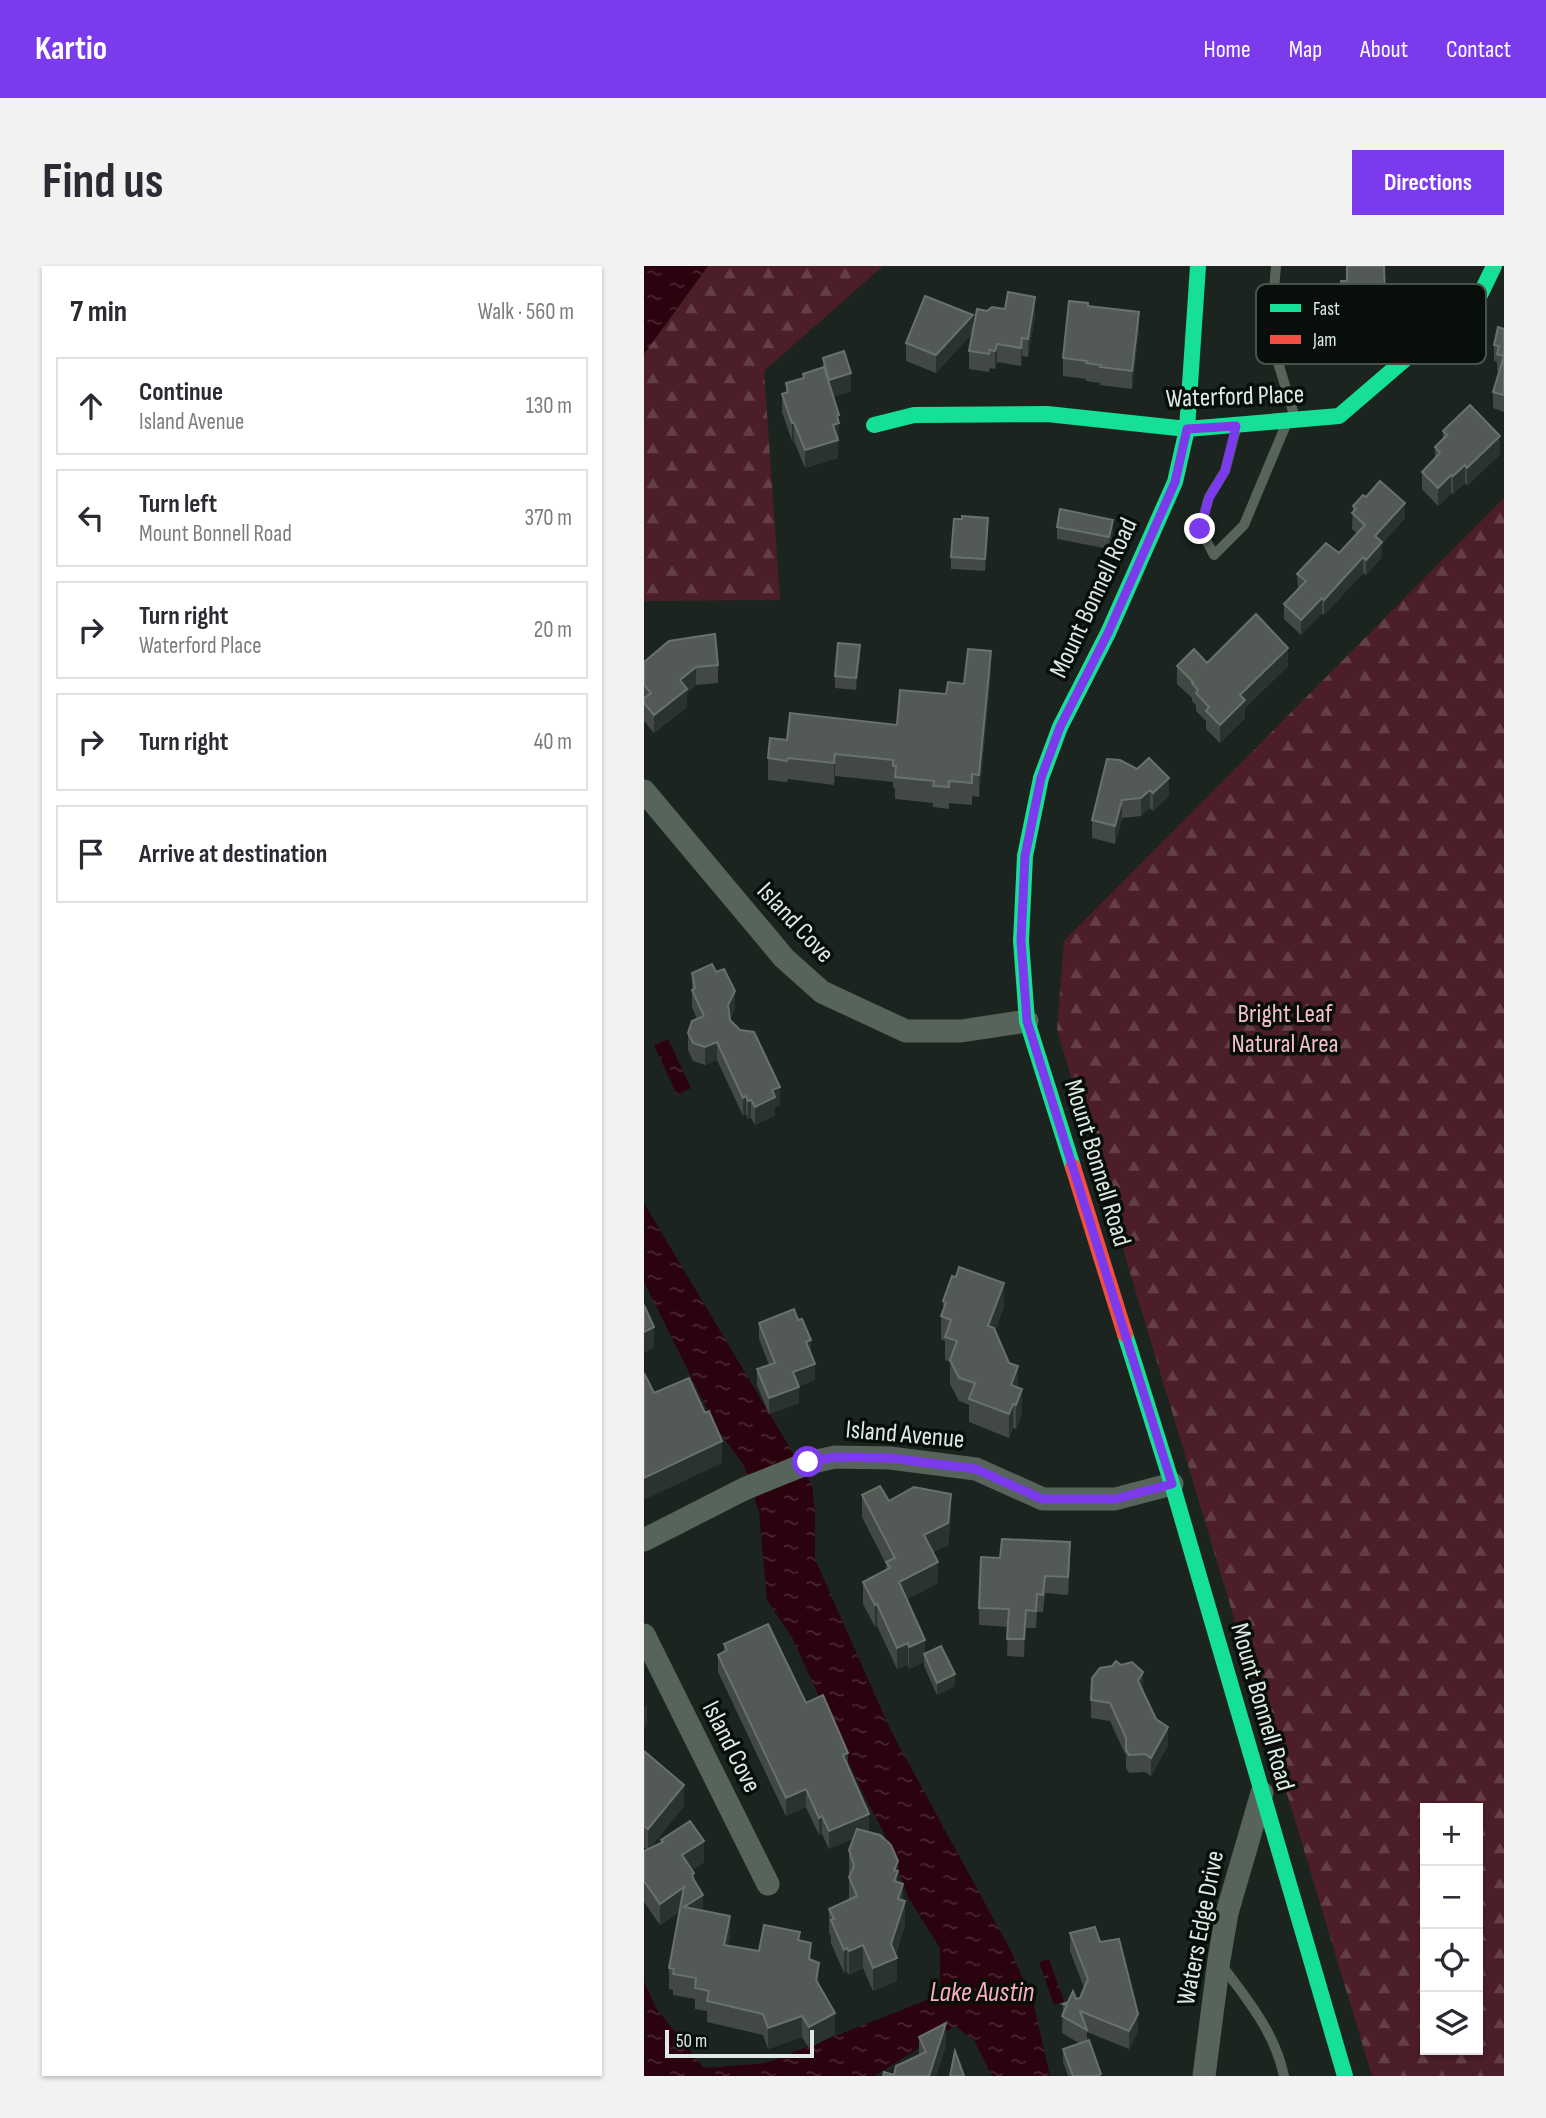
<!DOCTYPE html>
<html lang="en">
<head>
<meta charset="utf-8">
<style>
  :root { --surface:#fff; --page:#f2f2f3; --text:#2b2b33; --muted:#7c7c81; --line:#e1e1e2; --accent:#7c3aed }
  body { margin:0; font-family:"Sofia Sans Condensed",sans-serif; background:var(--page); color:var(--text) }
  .controls { position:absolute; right:21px; bottom:21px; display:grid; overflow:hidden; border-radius:0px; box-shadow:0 2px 5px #0004 }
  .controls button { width:63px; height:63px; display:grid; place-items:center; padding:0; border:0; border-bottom:2px solid var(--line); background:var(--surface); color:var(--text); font:35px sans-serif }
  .scale { position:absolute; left:21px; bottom:18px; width:149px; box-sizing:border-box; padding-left:7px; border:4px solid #e0eae4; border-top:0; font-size:19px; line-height:24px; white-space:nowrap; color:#e0eae4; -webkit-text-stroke:5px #080f0b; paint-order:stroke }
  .stop { position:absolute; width:21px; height:21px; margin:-16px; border:5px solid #7c3aed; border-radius:50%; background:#fff }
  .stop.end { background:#7c3aed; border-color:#fff; box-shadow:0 2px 7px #0008 }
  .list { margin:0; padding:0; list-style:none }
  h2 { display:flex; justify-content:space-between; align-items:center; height:91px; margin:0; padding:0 28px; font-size:30px }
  h2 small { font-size:23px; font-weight:400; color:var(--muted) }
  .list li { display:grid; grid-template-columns:46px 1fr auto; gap:21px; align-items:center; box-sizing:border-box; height:98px; margin:0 14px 14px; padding:0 14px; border:2px solid var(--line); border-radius:0px }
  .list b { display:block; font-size:26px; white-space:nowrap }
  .list p { margin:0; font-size:23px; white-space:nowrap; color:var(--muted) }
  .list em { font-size:23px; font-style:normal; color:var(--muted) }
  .icon { flex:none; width:38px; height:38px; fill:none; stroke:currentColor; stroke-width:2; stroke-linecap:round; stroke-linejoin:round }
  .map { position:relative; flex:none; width:860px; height:1810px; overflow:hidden; border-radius:0px }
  header { display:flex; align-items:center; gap:42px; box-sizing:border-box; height:98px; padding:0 35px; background:var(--accent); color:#fff }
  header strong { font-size:33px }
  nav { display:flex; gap:38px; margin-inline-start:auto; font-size:24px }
  .intro { display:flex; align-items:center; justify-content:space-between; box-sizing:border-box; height:168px; padding:0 42px }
  h1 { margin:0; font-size:49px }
  .button { padding:18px 32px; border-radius:0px; background:var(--accent); color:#fff; font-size:24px; font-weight:700 }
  main { display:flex; gap:42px; padding:0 42px }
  aside { flex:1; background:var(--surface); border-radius:0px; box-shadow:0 2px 5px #0004 }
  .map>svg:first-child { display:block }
  .forest { fill:url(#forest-firs); fill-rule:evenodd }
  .water { fill:url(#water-ripples) }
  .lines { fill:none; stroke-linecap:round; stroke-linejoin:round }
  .lane { stroke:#56645c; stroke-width:10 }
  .street { stroke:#56645c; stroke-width:23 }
  .fast { stroke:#16e098; stroke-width:16 }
  .jam { stroke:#f24e42; stroke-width:16 }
  .wall { fill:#424945 }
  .shaded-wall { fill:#2b332f }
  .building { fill:#535a56; stroke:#69716c; stroke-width:2 }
  .route { stroke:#7c3aed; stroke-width:9 }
  .labels { text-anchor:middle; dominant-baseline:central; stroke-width:7; stroke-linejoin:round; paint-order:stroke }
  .street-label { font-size:26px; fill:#e0eae4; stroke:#080f0b }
  .park-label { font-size:26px; fill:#f4bfc8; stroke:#080f0b }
  .water-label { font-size:28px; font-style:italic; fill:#fdaebc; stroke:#080f0b }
  .key { fill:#080f0b; stroke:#49514c; stroke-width:2 }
  .key-label { font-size:19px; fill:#e0eae4 }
</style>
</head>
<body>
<header>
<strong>Kartio</strong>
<nav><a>Home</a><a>Map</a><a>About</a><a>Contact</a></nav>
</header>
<div class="intro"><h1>Find us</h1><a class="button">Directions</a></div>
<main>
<aside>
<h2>7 min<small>Walk · 560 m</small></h2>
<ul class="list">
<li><svg class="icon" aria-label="ahead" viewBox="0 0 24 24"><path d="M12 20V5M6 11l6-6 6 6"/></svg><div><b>Continue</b><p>Island Avenue</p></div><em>130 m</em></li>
<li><svg class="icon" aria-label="left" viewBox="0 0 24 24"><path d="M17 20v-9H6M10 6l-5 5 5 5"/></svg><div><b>Turn left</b><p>Mount Bonnell Road</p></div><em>370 m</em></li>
<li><svg class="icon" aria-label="right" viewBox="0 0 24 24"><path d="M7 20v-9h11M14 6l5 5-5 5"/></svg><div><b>Turn right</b><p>Waterford Place</p></div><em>20 m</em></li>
<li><svg class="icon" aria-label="right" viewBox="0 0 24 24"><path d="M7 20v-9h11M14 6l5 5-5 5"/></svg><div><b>Turn right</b></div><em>40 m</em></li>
<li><svg class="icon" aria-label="arrive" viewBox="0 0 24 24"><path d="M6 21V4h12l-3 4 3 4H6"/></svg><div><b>Arrive at destination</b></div></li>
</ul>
</aside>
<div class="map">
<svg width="860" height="1810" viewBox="0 0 860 1810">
  <defs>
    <pattern id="forest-firs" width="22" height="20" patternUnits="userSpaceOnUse" patternTransform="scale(1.75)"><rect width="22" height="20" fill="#4b1e29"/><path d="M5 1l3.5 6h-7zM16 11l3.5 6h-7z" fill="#653f48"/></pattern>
    <pattern id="water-ripples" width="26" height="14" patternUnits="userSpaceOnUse" patternTransform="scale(1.75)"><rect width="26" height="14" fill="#2a030e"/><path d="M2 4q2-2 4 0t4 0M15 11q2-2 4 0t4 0" fill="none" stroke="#492831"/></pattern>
  </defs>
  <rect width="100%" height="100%" fill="#1b241f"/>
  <!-- forest -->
  <path class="forest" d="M64,0H239L120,105L136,334L0,335V88Z
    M860,232V1810H728L413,764L420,675ZM834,1542V1784H781V1542Z"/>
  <!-- water -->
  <path class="water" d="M0,0H64L0,88Z
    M24,773L47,822L33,829L10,779Z
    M0,937L168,1219L171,1247V1293L246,1463L367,1685L390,1740L406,1810H348L330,1774L311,1760L230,1810H0V1715L12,1742L60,1802L122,1797L296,1729V1682L265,1633L240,1567L219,1528L149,1373L123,1334L115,1246L100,1200L72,1161L0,1016Z
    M405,1693L420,1735L410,1739L395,1696Z"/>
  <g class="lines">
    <!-- lane -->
    <path class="lane" d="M632,0L626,70L651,152
      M592,163L581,205L565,231L556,263L570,289L600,259L641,161
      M576,1697C602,1732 631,1766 640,1810"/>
    <!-- street -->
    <path class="street" d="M0,525L140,692L178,726L262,765H317L383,755
      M0,1274L100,1223L164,1197L191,1191L246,1192L332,1203L399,1233H471L528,1218
      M0,1369L124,1618
      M560,1810L575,1694L583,1647L618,1527"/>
    <!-- fast -->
    <path class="fast" d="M230,159L270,149L403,148L543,163L695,150L836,29L850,0
      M429,901L383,755L377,675L381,590L397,512L416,461L464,367L531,216L543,163L554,0
      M481,1068L528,1218L701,1810"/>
    <!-- jam -->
    <path class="jam" d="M429,901L481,1068"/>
  </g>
  <!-- wall -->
  <path class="wall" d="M697,15L741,28H749V71L698,72Z
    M444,40L495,64L488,123L456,119V117L442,115V113L419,110V92Z
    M343,45L391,49L384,91L378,90L377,100L353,96L351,103L346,102L345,106L325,103V85L328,67L292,107L262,95V77L329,65Z
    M860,63V146L849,142V126L855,105H853V96L850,95V79Z
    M179,92L207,125L189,131L195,175L194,176V192L161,202L150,175H148L138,146V128L142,127V117L159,112V108L179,101Z
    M799,165L856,188L823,220L821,217L809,228L807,227L794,240L778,223V206L791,192V181L799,173Z
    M722,231L761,252L738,278V291L722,309L719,307L680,349L678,347L657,369L640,353V338L654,323L653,308L695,287L713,267L708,263L709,240Z
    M318,253L344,265L341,305L307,303V291Z
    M413,261L469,266L465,283L413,273Z
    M216,392L212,424L191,422V410Z
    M0,396L74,399V417L52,419L43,427V441L10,467L0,455Z
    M563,397L644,400L601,442V452L576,477L562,463V455L552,445V439L548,435V432L533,418V400Z
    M347,406L335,531L328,530V539L305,537V543L289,541V537L251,533V522L249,521V516L191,510L190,519L144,513L143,516L124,514V492L143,474L253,459L320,418Z
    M476,494L525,530L509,545L506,542L497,550L478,552L471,578L448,572V554Z
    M48,707L91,743L86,753V754L136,839L131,841V849L111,859L107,852L104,853L102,848L99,850L73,794L61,799L49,795L44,784V767L53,753L48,741Z
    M299,1035L360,1040L351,1065L374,1122L378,1147L372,1163L369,1162L365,1172L325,1156V1139L315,1135L306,1118V1096L301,1094V1075L297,1073V1050L299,1046Z
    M115,1057L167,1089L171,1114L155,1120V1137L125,1148L113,1119V1103L125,1099L115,1073Z
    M218,1229L307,1250L304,1279L289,1286L294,1317L263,1333L281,1387L311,1420L293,1429L280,1400V1396L265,1403L264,1399L253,1403L233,1360L231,1361L219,1338V1316L242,1304V1298L218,1251Z
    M426,1294L424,1329L401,1327L399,1346H393L392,1362H382L380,1391L363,1390L364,1361L335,1359V1342Z
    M80,1378L162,1437L204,1500L225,1565L223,1566L254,1617L259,1634L261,1659L252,1688L253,1715L229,1725L219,1702L205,1709L203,1706L200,1707L187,1677V1671L185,1666V1643L205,1633V1584L210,1572L185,1583L178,1568L175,1569L162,1541L142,1550L74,1406V1389L80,1386Z
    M499,1424L524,1479L507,1510L501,1506L485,1507L482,1502V1490L466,1455L447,1452V1434Z
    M0,1485L40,1540L5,1583L17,1577V1574L60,1596L48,1604L50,1614L59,1645L86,1671L84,1679L115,1685L156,1675L167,1694L191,1768L165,1782L158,1771L124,1783L119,1769L63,1756V1745L51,1743V1733L29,1729V1724L25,1723V1702L35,1646L16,1659L0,1636V1585L3,1584L0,1581Z
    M426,1667L456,1676L494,1766L485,1783L443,1766V1774L457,1810H424L419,1796V1783L435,1777L418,1767L419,1738L436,1732L440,1722L426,1685Z
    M275,1771L302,1779L292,1810H239L250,1809L275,1789Z"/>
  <!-- shaded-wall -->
  <path class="shaded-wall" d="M391,31V49L384,91V73Z
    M495,46V64L488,123V105Z
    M329,49V67L292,107V89Z
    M378,72V90L377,100V82Z
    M353,78V96L351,103V85Z
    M207,107V125L185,132V114Z
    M195,149L194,192L161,202V184L189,159L193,150Z
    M148,157H150V175H148Z
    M856,170V188L823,220V202Z
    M821,199V217L809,228V210Z
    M807,209V227L794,240V222Z
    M761,237V252L738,278V291L722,309V294L731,270Z
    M344,252V265L341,305V293Z
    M469,254V266L465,283V271Z
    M719,291V307L680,349V334Z
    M678,332V347L657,369V354Z
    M216,379V392L212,424V412Z
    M644,382V400L601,442V452L576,477V459L596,429Z
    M347,385V406L335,531V509Z
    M52,401V419L43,427V441L10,467V449L36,414Z
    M191,488V510L190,519V497Z
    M525,512V530L509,545V527Z
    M506,524V542L497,550V532Z
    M478,534V552L471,578V560Z
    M91,725V743L84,757V739Z
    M73,776V794L61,799V781Z
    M136,821V839L131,841V849L111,859V841L128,824Z
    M102,830V848L99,850V832Z
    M107,834V852L104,853V835Z
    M360,1017V1040L344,1084V1060Z
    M10,1061V1082L0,1087V1066Z
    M167,1074V1090L162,1076Z
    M171,1098V1114L149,1122V1106Z
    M374,1100V1123L367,1119Z
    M155,1121V1137L125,1148V1132Z
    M378,1123V1147L372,1163V1139Z
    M369,1138V1162L365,1172V1148Z
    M78,1175V1197L0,1234V1212Z
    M307,1228V1250L304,1279L280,1291V1269Z
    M294,1296V1317L255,1337V1316Z
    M233,1338V1360L231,1361V1339Z
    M382,1344V1362L380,1391V1373Z
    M281,1374V1392L280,1388V1396L265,1403V1381Z
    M264,1377V1399L253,1403V1382Z
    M499,1406V1424L494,1433V1415Z
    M311,1408V1420L293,1429V1417Z
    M3,1438V1459L0,1463V1441Z
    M524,1461V1479L507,1510V1492Z
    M204,1487V1505L199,1489Z
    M40,1519V1540L4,1584V1563Z
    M162,1523V1541L142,1550V1532Z
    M225,1548V1565L185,1583V1565Z
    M178,1550V1568L175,1569V1552Z
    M60,1575V1596L38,1610V1589Z
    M254,1595V1619L250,1638V1604Z
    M259,1618V1642L254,1633Z
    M40,1621L59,1629V1650L40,1642L16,1659V1638Z
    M261,1635V1659L250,1693L253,1692V1715L229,1725V1702L247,1678Z
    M86,1650V1671L80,1700V1679Z
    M219,1679V1702L205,1709V1685Z
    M203,1682V1706L200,1707V1684Z
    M175,1697V1718L172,1735V1714Z
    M191,1747V1768L165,1782V1761Z
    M494,1748V1766L485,1783V1765Z
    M158,1750V1771L124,1783V1762Z
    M302,1757V1779L292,1810H285Z"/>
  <!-- building -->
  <path class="building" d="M703,0H740L741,28H749V53L698,54L697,15H703Z
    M364,26L391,31L384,73L378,72L377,82L353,78L351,85L346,84L345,88L325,85L333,43L343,45L348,41L361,43Z
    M281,30L329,49L292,89L262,77Z
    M425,35L444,37V40L495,46L488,105L456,101L457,99L442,97L443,95L419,92Z
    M854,61L860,63V129L849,126L860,90L853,88L855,80L850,79Z
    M200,85L207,107L185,114L179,92Z
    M180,101L195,149L193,150L195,157L189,159L194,174L161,184L150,157H148L138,128L144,126L142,117L160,112L159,108Z
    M826,139L856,170L823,202L821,199L809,210L807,209L794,222L778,206L796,187L791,181L803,169L799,165Z
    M736,215L761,237L731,270L738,276L722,294L719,291L680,334L678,332L657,354L640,338L662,315L653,308L682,277L695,287L721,259L708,247L712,243L709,240L719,229L722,231Z
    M416,243L469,254L465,271L413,261Z
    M318,250L344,252L341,293L307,291L310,253H318Z
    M612,348L644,382L596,429L601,434L576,459L562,445L565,441L552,427L554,424L548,417L549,416L533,400L550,383L563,397Z
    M71,368L74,399L52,401L36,414L43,423L10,449L0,437V432L7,427L0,419V396L25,375Z
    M194,377L216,379L212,412L191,410Z
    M324,383L347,385L335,509L328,508V517L305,515V521L289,520L290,515L251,511L252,500H249V494L191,488L190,497L144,492L143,495L124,492L126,472L143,474L146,447L253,459L256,424L302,428L304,416L320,418Z
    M505,492L525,512L509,527L506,524L497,532L478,534L471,560L448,554L463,493L476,494L493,503Z
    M68,698L72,706L80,703L91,725L84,739L86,754L96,764L110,766L136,821L128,824L131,831L111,841L107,834L104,835L102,830L99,832L73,776L61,781L49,777L44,767L48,755L60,750L48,724L51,722L48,707Z
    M315,1001L360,1017L344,1060L350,1062L365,1097L374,1100L367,1119L378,1123L372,1139L369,1138L365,1148L325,1133L331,1117L315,1112L306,1094L313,1075L301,1071L307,1054L297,1050L302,1037L299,1035L308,1010L312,1011Z
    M0,1039L10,1061L0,1066Z
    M150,1043L154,1054L158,1053L167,1074L162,1076L171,1098L149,1106L155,1121L125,1132L113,1103L131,1097L115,1057Z
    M0,1107L10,1127L45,1112L61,1147L65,1145L78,1175L0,1212Z
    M236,1220L245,1235L270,1221L307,1228L304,1257L280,1269L294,1296L255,1316L281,1374L265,1381L264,1377L253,1382L233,1338L231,1339L219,1316L246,1302L242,1296L251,1292L218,1229Z
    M358,1273L426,1276L424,1311L401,1310L399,1329L393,1328L392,1345L382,1344L380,1373H363L365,1343L335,1342L337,1291L356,1292Z
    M124,1358L162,1437L179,1429L204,1487L199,1489L225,1548L185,1565L178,1550L175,1552L162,1523L142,1532L74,1389L83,1384L80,1378Z
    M297,1380L311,1408L293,1417L280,1388Z
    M472,1395L477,1399L488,1396L499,1406L494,1415L512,1453L524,1461L507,1492L501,1488L485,1489L482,1484V1472L466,1437L447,1434L448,1412L456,1402L468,1400Z
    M0,1485L40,1519L4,1563L0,1560Z
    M46,1555L60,1575L38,1589L50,1607L48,1609L50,1614L59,1629L40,1641L86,1650L80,1679L115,1685L120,1659L156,1666L154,1674L167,1677L165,1693L175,1697L172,1714L191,1747L165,1761L158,1750L124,1762L119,1748L63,1735L65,1725L51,1722L52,1712L29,1708L30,1703L25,1702L40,1621L16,1638L0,1615V1585L19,1576L17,1574Z
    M213,1563L236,1569L247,1579L254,1595L250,1604L254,1605L250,1615L259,1618L254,1633L261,1635L247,1678L253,1692L229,1702L219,1679L205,1685L203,1682L200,1684L187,1654L190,1653L185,1643L213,1630L205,1611L210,1600L205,1584Z
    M451,1661L456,1676L475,1673L494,1748L485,1765L436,1745L443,1764L418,1750L423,1739L419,1738L424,1736L429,1725L432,1733L436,1732L444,1713L426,1667Z
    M302,1757L285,1810H239L240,1806L250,1809L252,1800L282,1786L275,1771Z
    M445,1774L457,1808L451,1810H429L419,1783Z
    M311,1785L320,1810H306Z"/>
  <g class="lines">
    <!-- route -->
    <path class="route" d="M164,1196L191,1191L246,1192L332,1203L398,1233H471L528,1218L383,755L377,675L381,590L397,512L416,461L464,367L531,216L543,163L592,160L581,205L565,232L556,263"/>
  </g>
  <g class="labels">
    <!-- street labels -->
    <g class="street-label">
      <text transform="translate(591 131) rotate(-2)">Waterford Place</text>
      <text transform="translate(450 332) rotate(-65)">Mount Bonnell Road</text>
      <text transform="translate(151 657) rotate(47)">Island Cove</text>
      <text transform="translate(453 897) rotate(73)">Mount Bonnell Road</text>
      <text transform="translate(261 1169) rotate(5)">Island Avenue</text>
      <text transform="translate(618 1441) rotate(74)">Mount Bonnell Road</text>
      <text transform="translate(87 1481) rotate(63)">Island Cove</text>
      <text transform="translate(557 1662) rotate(-79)">Waters Edge Drive</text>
    </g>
    <!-- park labels -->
    <g class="park-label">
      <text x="641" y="748">Bright Leaf<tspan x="641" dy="30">Natural Area</tspan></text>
    </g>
    <!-- water labels -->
    <g class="water-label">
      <text x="338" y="1726">Lake Austin</text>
    </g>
  </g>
  <!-- legend -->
  <rect x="612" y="18" width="230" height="80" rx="10" class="key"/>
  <rect x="626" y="38" width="31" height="8" fill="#16e098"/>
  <rect x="626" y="69" width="31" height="9" fill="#f24e42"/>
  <g class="key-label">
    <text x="669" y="49">Fast</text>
    <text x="669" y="80">Jam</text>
  </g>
</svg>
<div class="controls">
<button>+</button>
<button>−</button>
<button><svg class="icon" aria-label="locate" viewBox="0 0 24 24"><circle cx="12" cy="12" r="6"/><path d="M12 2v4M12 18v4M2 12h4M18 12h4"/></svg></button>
<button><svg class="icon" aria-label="layers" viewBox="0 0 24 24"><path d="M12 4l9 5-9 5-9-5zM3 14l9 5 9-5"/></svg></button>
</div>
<div class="scale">50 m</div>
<div class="stop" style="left:164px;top:1196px"></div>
<div class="stop end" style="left:556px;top:263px"></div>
</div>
</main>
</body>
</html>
